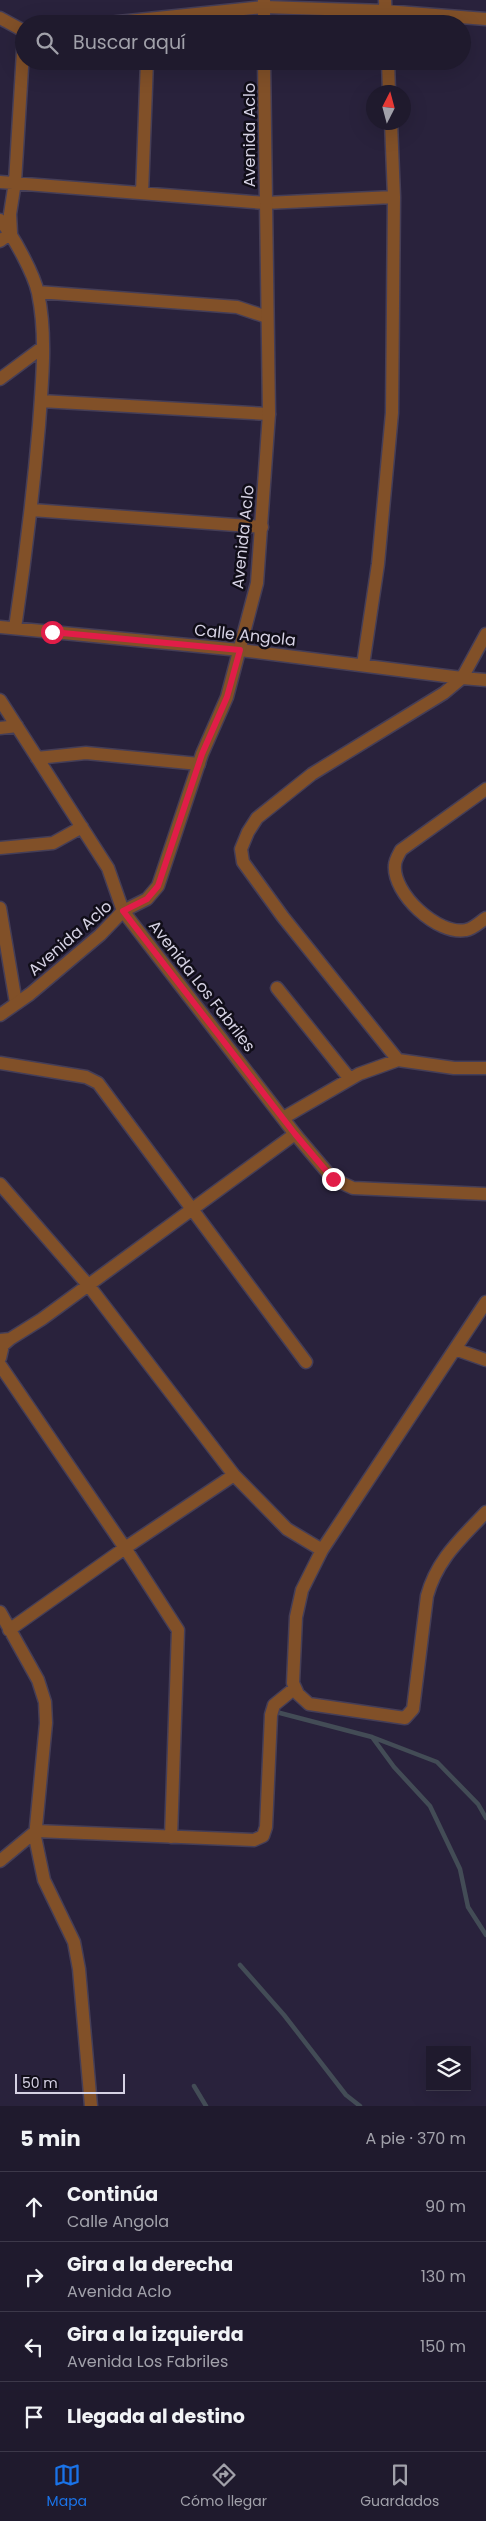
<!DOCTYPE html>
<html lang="es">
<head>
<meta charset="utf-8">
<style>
  :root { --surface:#1f1a2d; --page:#272335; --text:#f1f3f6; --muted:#a1a1aa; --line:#3c3849; --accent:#1a73e8 }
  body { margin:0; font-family:Poppins,sans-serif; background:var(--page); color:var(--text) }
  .controls { position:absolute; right:15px; bottom:15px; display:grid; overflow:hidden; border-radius:0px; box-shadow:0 5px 20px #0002 }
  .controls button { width:45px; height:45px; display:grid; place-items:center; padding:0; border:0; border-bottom:1px solid var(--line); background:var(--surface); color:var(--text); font:25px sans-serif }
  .compass { position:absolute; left:366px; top:85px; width:45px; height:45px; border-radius:50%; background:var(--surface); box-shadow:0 5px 20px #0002; rotate:6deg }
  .scale { position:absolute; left:15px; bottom:12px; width:110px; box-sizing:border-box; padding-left:5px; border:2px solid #d6d2e4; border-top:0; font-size:14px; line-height:18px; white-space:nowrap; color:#d6d2e4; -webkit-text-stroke:4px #110e19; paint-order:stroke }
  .stop { position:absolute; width:15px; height:15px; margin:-11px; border:4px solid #e11d48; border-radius:50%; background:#fff }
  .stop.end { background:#e11d48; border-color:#fff; box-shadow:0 1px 5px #0008 }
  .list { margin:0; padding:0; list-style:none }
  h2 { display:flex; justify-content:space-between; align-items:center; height:65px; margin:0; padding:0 20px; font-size:21px }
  h2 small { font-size:16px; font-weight:400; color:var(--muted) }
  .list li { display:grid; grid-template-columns:32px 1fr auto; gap:15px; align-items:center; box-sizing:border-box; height:70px; padding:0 20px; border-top:1px solid var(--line) }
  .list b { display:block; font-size:19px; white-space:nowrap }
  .list p { margin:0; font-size:16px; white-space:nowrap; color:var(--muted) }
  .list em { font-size:16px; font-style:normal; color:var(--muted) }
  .icon { flex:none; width:28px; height:28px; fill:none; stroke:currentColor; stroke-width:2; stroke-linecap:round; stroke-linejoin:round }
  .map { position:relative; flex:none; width:486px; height:2106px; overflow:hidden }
  .search { position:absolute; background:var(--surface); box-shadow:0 5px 20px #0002; left:15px; right:15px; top:15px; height:55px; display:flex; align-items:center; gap:12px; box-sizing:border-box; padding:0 18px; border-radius:28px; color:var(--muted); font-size:19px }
  .sheet { height:345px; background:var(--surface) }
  nav { display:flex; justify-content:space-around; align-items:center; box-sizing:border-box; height:70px; border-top:1px solid var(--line); background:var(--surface); font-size:14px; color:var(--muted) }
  nav a { display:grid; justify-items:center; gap:2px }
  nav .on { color:var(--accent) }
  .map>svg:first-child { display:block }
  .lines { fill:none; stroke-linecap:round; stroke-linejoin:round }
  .stream { stroke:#434c56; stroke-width:4.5 }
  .minor-casing { stroke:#453e57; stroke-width:15 }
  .tertiary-casing { stroke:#453e57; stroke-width:15 }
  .minor { stroke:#815028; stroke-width:12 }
  .tertiary { stroke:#815028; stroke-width:12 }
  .route { stroke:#e11d48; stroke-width:6 }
  .labels { text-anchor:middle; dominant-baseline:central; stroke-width:5; stroke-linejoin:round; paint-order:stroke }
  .street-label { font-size:16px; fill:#d6d2e4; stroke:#110e19 }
</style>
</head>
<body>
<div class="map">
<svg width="486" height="2106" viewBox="0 0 486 2106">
  <rect width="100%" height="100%" fill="#29223c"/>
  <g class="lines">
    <!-- stream -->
    <path class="stream" d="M280,1713L372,1737L394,1767L430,1806L460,1869L468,1907L486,1935
      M372,1737L437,1762L478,1804L486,1818
      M240,1965L284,2015L346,2095L360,2106
      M194,2086L206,2106"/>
    <defs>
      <path id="minor" d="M385,0L386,24
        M0,18L24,31
        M99,24L264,7L385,11L486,19
        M388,61L389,92
        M0,182L265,203L394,197
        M142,193L147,61
        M0,220C13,235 34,274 38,293C47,336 42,382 39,425C33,494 25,561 15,628
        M11,233L10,214L15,182L24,35
        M0,241L11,233
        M38,292L237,307L267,317
        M0,379L43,347
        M41,401L269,414
        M32,510L262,527
        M0,627L240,650L462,678L486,680
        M363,665L378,564L392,413L394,197L391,122
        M0,700L108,868L123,911
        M0,728L17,726
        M37,758L86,753L199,764
        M486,789L401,850C399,854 395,860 395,865C392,893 438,936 466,930C473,929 480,922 486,918
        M0,848L53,843L82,827
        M0,908L16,1003
        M277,988L350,1079
        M398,1060L283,917L243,862L241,849L248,832L257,818L312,774L444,693L462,678L486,634
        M0,1063L86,1077L98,1083L306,1362
        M283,1118L359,1074L398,1060L454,1068H486
        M0,1184L89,1286L234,1475L287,1529L322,1550
        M486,1302L322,1550L302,1590L296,1617L293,1683L298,1694L309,1704L405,1718L413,1709L427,1596C437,1559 461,1539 486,1512
        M0,1340L10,1339L42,1319L295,1134
        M455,1349L486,1360
        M0,1358L3,1345L10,1339
        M0,1365L125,1548L178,1630L171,1837
        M0,1612L38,1680L45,1702L46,1723L35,1837L44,1880L74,1942L79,1969L91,2106
        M9,1630L125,1548L234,1475
        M0,1861L36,1831L254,1840L263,1836L266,1827L271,1715L274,1705L295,1688"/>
      <path id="tertiary" d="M264,0V24
        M123,911L295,1134L333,1179L353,1188L486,1194
        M0,1015L30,994L100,935L123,911L147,899L158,886L202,754L227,697L257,583L269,414L264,61"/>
    </defs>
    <!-- minor casing -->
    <use href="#minor" class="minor-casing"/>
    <!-- tertiary casing -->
    <use href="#tertiary" class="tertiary-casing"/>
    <!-- minor -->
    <use href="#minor" class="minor"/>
    <!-- tertiary -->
    <use href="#tertiary" class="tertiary"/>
  </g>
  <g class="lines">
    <!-- route -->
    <path class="route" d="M52,632L240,650L227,697L202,754L158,886L147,899L123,911L295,1134L333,1179"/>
  </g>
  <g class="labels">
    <!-- street labels -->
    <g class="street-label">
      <text transform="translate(249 135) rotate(-90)">Avenida Aclo</text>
      <text transform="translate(243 537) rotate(-84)">Avenida Aclo</text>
      <text transform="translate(245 635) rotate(6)">Calle Angola</text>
      <text transform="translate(70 938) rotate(-41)">Avenida Aclo</text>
      <text transform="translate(202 986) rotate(52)">Avenida Los Fabriles</text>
    </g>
  </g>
</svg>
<div class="controls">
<button><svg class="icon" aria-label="layers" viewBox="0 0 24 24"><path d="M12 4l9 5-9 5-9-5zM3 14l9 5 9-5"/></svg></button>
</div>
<svg class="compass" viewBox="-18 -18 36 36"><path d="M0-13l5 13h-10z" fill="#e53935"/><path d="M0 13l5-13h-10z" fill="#a1a1aa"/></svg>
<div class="scale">50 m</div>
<div class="stop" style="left:52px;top:632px"></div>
<div class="stop end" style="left:333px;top:1179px"></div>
<div class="search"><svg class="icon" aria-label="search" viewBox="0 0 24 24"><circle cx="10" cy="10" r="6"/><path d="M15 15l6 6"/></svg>Buscar aquí</div>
</div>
<section class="sheet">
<h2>5 min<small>A pie · 370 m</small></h2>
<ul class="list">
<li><svg class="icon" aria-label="ahead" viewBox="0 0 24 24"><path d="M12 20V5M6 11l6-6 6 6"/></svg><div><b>Continúa</b><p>Calle Angola</p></div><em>90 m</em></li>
<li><svg class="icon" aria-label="right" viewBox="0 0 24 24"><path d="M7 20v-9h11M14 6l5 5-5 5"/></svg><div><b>Gira a la derecha</b><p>Avenida Aclo</p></div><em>130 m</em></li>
<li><svg class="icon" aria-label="left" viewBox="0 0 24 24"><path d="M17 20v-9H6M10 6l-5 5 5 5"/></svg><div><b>Gira a la izquierda</b><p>Avenida Los Fabriles</p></div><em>150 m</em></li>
<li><svg class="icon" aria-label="arrive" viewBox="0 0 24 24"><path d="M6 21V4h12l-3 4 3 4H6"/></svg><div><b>Llegada al destino</b></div></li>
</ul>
</section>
<nav>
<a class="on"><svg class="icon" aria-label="map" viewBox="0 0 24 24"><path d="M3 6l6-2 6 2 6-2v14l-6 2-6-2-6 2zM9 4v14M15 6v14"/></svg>Mapa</a>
<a><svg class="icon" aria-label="directions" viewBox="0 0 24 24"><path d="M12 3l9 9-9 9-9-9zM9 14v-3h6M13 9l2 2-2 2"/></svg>Cómo llegar</a>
<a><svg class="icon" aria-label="saved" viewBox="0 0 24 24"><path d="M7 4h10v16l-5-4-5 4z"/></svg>Guardados</a>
</nav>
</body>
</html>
